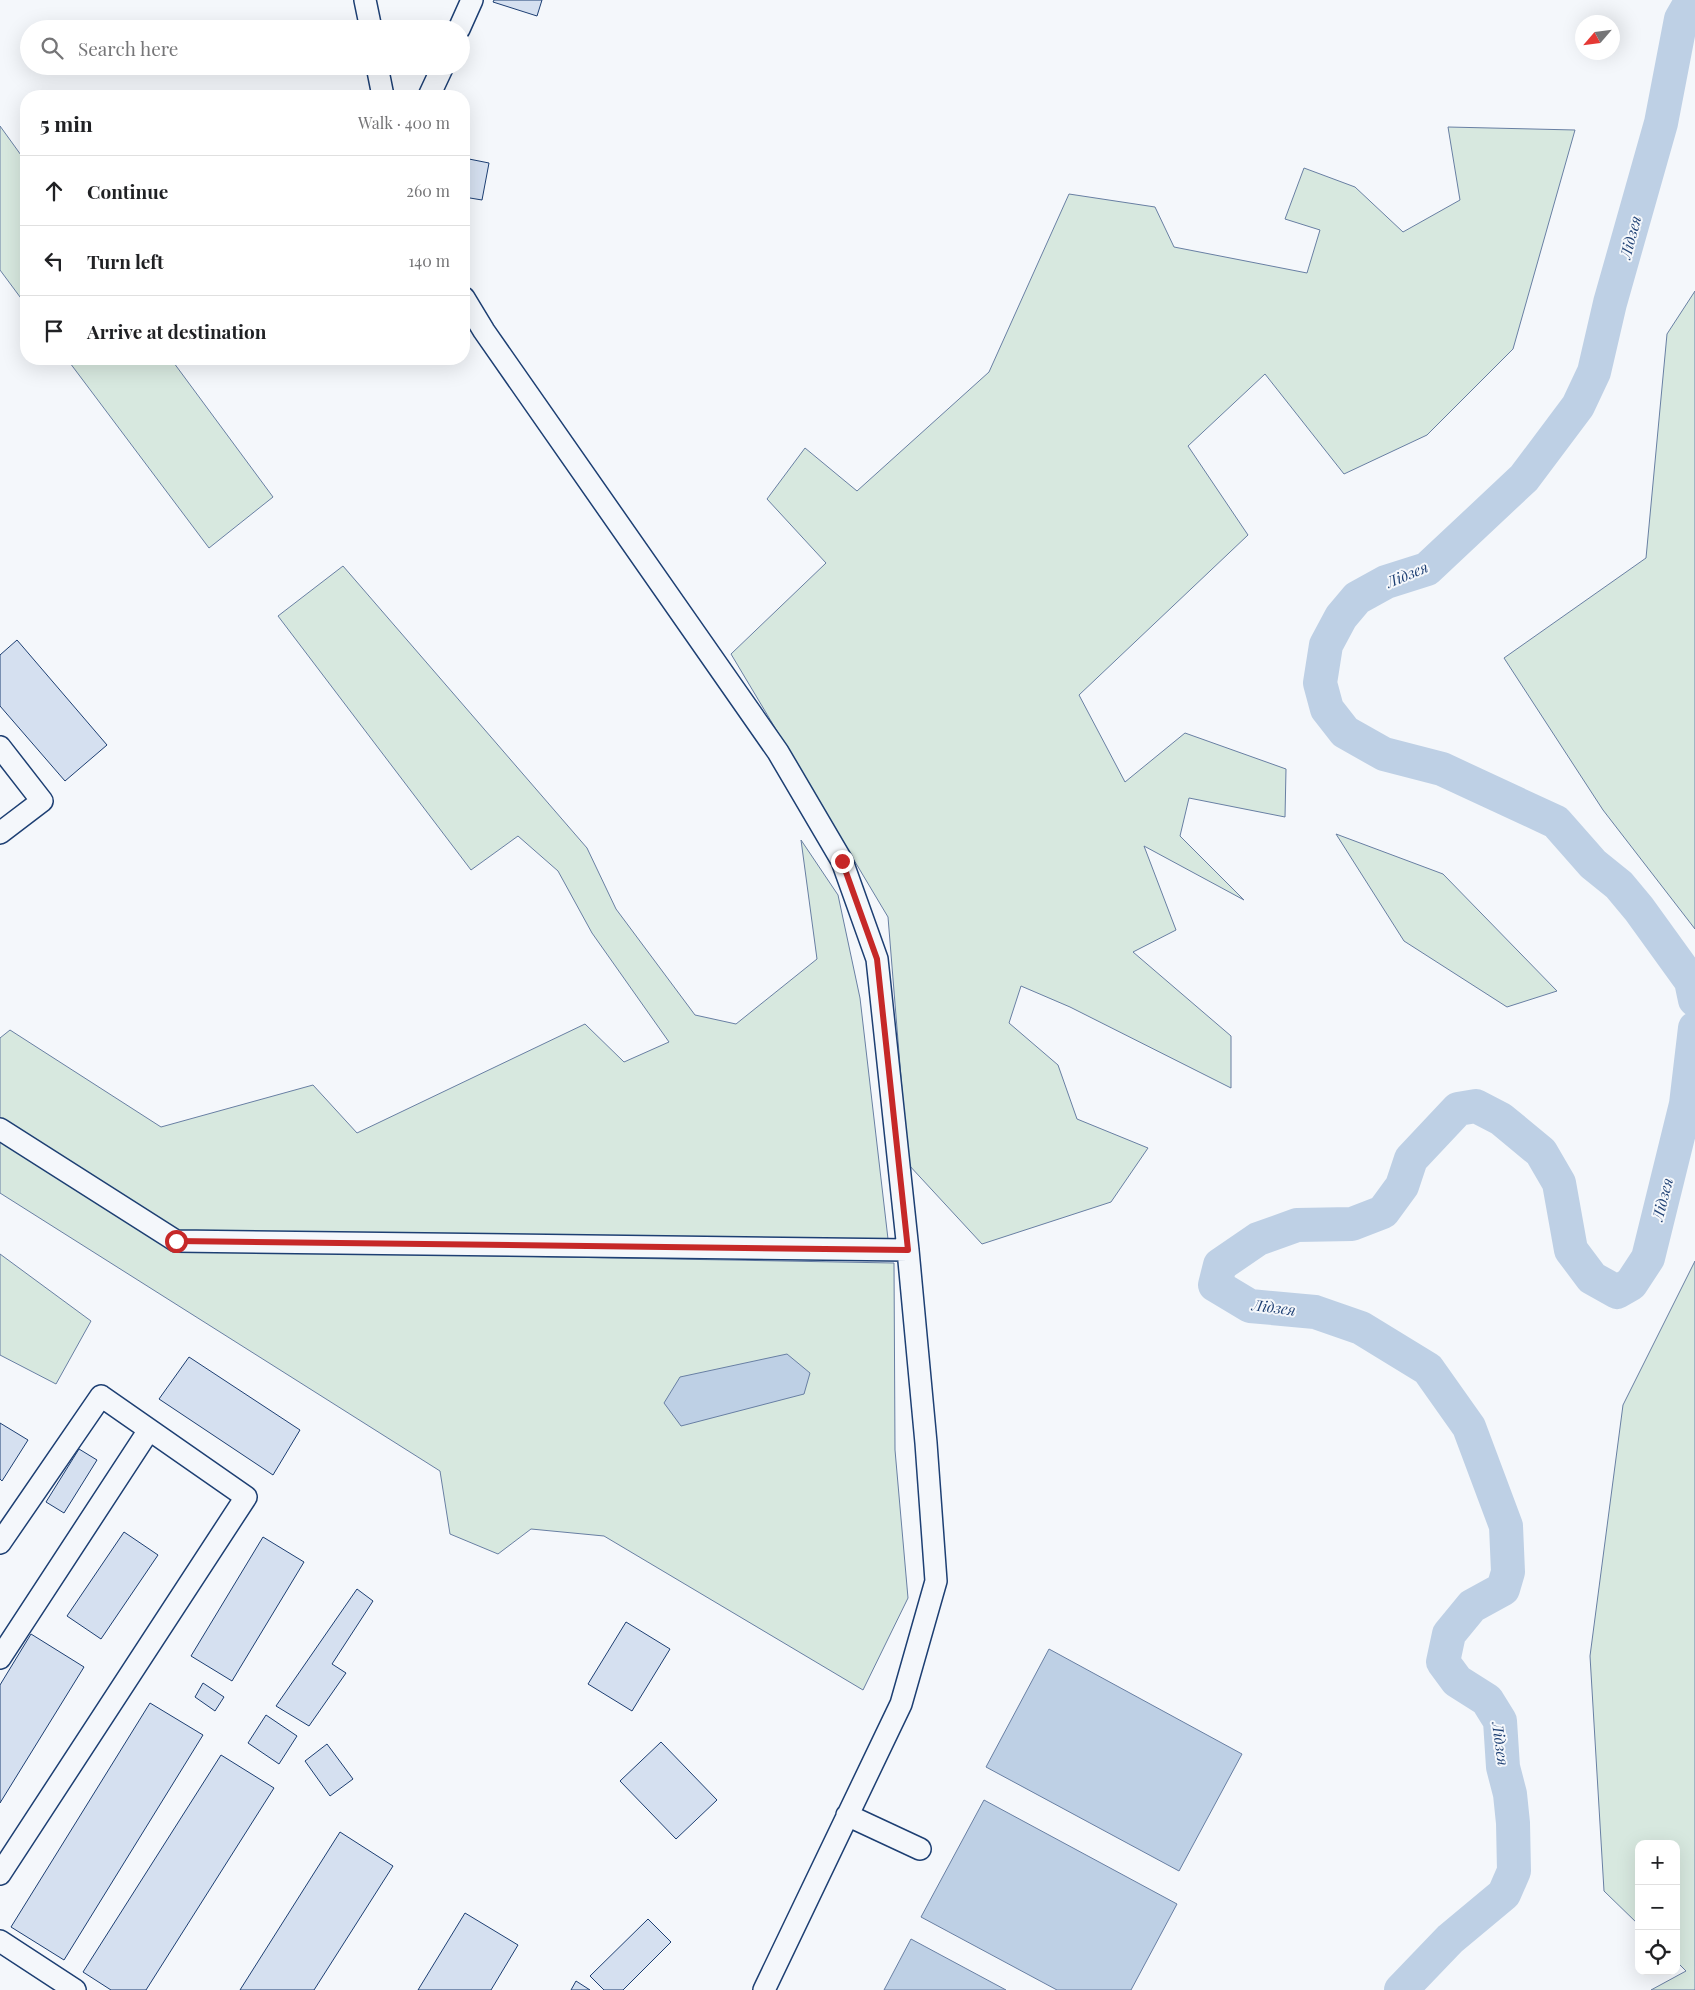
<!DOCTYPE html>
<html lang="en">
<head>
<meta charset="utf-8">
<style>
  :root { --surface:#fff; --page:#f2f2f2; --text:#202124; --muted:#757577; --line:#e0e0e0 }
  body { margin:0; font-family:"Playfair Display",serif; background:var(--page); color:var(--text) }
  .controls { position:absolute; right:15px; bottom:15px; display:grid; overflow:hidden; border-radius:10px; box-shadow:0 5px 20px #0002 }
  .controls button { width:45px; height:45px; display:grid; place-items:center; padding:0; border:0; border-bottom:1px solid var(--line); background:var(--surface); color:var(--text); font:25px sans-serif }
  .compass { position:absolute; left:1575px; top:15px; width:45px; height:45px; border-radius:50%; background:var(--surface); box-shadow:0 5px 20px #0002; rotate:242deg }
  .stop { position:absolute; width:15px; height:15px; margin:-11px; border:4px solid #c62828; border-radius:50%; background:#fff }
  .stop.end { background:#c62828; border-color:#fff; box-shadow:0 1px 5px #0008 }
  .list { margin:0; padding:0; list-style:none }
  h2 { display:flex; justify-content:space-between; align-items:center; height:65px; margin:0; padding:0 20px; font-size:21px }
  h2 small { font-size:16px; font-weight:400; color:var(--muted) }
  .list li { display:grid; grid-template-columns:32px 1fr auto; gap:15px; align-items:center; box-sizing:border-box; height:70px; padding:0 20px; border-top:1px solid var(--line) }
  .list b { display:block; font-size:19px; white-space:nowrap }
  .list em { font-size:16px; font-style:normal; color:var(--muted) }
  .icon { flex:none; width:28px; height:28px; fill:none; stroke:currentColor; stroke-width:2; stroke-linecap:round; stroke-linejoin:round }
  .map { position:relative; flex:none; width:1695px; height:1990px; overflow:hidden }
  .search { position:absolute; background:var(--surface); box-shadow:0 5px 20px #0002; left:20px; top:20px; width:450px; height:55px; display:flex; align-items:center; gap:12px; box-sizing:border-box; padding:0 18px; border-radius:28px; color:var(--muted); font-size:19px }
  .panel { position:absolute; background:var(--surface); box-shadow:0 5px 20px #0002; left:20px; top:90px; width:450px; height:275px; border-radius:20px }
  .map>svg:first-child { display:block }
  .green { fill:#d7e8df; stroke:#687fa3 }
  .water { fill:#bed0e5; stroke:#687fa3 }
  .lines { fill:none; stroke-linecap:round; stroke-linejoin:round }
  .river { stroke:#bed0e5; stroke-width:34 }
  .building { fill:#d5e0f0; stroke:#1d3f73 }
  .minor-casing { stroke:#1d3f73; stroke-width:24 }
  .minor { stroke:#f4f7fb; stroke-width:21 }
  .route { stroke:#c62828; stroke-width:6 }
  .labels { text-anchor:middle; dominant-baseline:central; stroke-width:4; stroke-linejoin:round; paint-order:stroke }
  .water-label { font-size:15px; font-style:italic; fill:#1d3f73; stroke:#f4f7fb }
</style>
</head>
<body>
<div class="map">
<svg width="1695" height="1990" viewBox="0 0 1695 1990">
  <rect width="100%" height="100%" fill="#f4f7fb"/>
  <!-- green -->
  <path class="green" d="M0,126L26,162V305L0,270Z
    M1448,127L1575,130L1513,349L1427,435L1344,474L1265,374L1188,446L1248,535L1079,695L1125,782L1185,733L1286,769L1285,817L1189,798L1180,836L1244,900L1144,846L1176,930L1133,952L1231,1036V1088L1070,1007L1021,986L1009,1023L1058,1065L1077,1119L1148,1148L1111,1202L982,1244L908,1164L888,917L731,654L826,563L767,499L805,448L857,491L989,372L1069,194L1155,207L1174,247L1307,273L1320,230L1285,219L1304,168L1355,187L1403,232L1460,200Z
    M1695,291V929L1603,810L1504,658L1646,558L1667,334Z
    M67,359H171L273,497L209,548Z
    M343,566L587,848L616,909L695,1015L736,1024L817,959L801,840L838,895L860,998L888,1239L178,1233L0,1119V1038L10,1030L161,1127L313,1085L357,1133L585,1024L624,1062L669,1042L592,933L558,871L518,836L471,870L278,616Z
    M1336,834L1443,874L1557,991L1507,1007L1404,941Z
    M0,1141L172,1250L894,1263L895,1450L908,1598L863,1690L604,1536L531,1529L498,1554L450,1534L440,1471L0,1193Z
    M0,1254L91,1321L56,1384L0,1355Z
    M1695,1261V1990H1651L1686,1971L1676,1961V1844H1639V1925L1604,1891L1590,1656L1623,1405Z"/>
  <!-- water -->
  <path class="water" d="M787,1354L810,1373L804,1394L681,1426L664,1403L680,1377Z
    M1049,1649L1242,1754L1179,1871L986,1767Z
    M984,1800L1177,1904L1131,1990H1057L921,1917Z
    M911,1939L1006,1990H884Z"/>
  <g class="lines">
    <!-- river -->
    <path class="river" d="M1692,0L1681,19L1661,123L1610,303L1594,372L1578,406L1524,478L1427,569L1386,582L1357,598L1341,617L1326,645L1320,683L1327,709L1345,732L1384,754L1442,769L1556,822L1593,864L1619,885L1639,909L1691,981L1695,1000
      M1401,1990L1450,1939L1504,1894L1514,1871L1513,1823L1510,1794L1503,1767L1500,1721L1487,1700L1457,1681L1443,1662L1449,1634L1472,1606L1503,1589L1508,1572L1506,1526L1469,1427L1428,1369L1361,1328L1315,1312L1250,1306L1215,1285L1220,1265L1258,1239L1297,1225L1352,1224L1383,1212L1402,1186L1411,1159L1458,1109L1476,1106L1501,1119L1541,1152L1559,1183L1571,1250L1592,1278L1617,1292L1631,1284L1648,1258L1686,1104L1695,1028"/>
  </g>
  <!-- building -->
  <path class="building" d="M494,0H542L537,16L493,2Z
    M464,158L489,163L482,200L464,197Z
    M17,640L107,745L65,781L0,706V655Z
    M189,1357L300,1430L273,1475L159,1399Z
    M0,1423L28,1440L2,1481L0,1479Z
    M79,1449L97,1460L64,1513L46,1502Z
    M124,1532L158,1555L101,1639L67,1616Z
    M263,1537L304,1562L232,1681L191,1656Z
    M357,1589L373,1601L332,1664L346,1673L309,1726L276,1706Z
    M626,1622L670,1649L632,1711L588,1684Z
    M31,1634L84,1667L0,1803V1685Z
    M203,1683L224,1697L215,1711L195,1697Z
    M150,1703L203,1735L64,1960L11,1927Z
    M266,1715L297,1736L279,1764L248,1743Z
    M661,1742L717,1800L676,1839L620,1781Z
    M327,1744L353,1779L330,1796L305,1761Z
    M221,1755L274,1788L146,1990H111L83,1972Z
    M340,1832L393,1866L314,1990H240Z
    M465,1913L518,1945L491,1990H418Z
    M648,1919L671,1942L623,1990H604L590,1976Z
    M576,1981L590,1990H571Z"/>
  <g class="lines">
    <defs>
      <path id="minor" d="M365,0L371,29
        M459,29L472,0
        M377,66L383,96
        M429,96L443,66
        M464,298L484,331L778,752L842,861L877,959L908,1250L926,1443L936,1581L901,1704L764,1990
        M0,747L42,801L0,833
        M0,1129L176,1241L908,1250
        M0,1543L101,1396L246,1497L0,1874
        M0,1658L149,1430
        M847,1815L920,1849
        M0,1941L75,1990"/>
    </defs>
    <!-- minor casing -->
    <use href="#minor" class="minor-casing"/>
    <!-- minor -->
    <use href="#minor" class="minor"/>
  </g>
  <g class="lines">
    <!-- route -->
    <path class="route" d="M176,1241L908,1250L877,959L842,861"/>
  </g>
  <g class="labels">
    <!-- water labels -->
    <g class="water-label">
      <text transform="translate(1630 237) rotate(-75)">Лідзея</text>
      <text transform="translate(1407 574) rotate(-23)">Лідзея</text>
      <text transform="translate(1662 1199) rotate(-76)">Лідзея</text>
      <text transform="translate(1274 1307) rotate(7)">Лідзея</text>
      <text transform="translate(1501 1744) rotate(82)">Лідзея</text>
    </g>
  </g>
</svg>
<div class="controls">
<button>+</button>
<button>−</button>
<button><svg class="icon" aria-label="locate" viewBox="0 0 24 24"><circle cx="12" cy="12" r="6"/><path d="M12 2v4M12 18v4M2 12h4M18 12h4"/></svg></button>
</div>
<svg class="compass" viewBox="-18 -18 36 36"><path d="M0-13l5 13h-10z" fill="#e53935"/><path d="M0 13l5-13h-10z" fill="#757577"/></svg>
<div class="stop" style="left:176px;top:1241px"></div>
<div class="stop end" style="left:842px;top:861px"></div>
<div class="search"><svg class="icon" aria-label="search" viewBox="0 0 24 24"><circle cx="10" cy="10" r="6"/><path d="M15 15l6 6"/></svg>Search here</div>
<section class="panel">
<h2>5 min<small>Walk · 400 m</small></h2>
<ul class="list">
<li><svg class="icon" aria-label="ahead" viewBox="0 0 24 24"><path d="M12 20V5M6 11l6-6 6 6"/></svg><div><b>Continue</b></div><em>260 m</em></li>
<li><svg class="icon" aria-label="left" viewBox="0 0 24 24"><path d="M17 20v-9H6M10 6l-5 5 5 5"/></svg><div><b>Turn left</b></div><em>140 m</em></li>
<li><svg class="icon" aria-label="arrive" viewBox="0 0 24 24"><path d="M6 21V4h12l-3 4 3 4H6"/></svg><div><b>Arrive at destination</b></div></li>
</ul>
</section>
</div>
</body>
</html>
